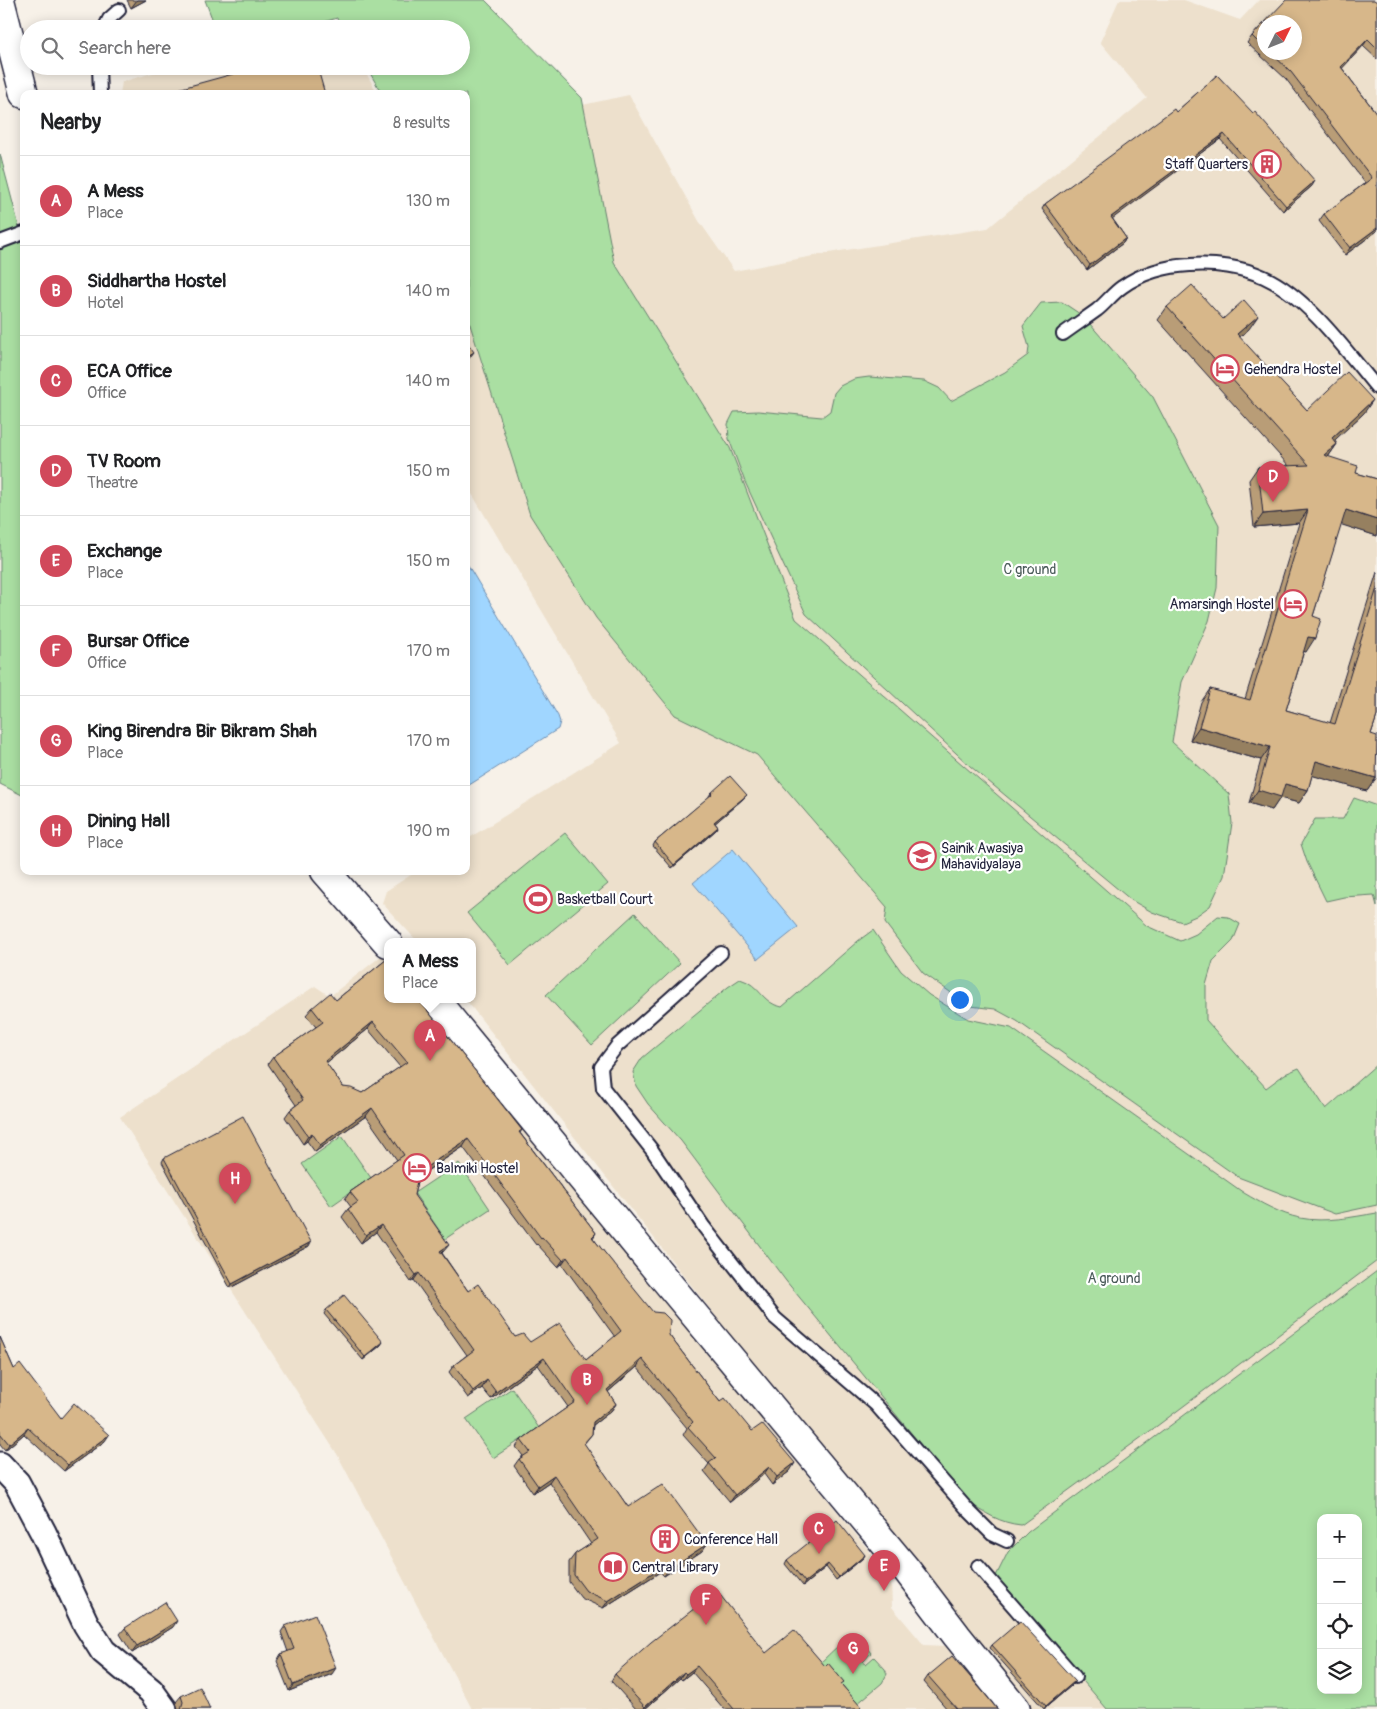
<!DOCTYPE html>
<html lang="en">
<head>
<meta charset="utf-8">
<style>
  :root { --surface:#fff; --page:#f6f6f6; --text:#202124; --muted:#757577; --line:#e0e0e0; --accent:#d1495b }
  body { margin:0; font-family:Pangolin,sans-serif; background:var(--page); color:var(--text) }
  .controls { position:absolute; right:15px; bottom:15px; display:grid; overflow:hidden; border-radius:10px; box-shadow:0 2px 12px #0003 }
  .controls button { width:45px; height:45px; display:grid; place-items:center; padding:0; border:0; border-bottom:1px solid var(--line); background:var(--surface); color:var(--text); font:25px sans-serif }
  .compass { position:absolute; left:1257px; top:15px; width:45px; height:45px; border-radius:50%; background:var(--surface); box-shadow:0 2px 12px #0003; rotate:47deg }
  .you { position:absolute; left:959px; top:999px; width:18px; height:18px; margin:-12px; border:4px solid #fff; border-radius:50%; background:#1a73e8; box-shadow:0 0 0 8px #1a73e833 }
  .badge { display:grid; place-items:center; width:32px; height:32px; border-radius:50%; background:var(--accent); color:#fff; font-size:16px; font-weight:700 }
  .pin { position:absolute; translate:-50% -41px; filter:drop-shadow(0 1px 2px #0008) }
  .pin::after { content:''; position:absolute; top:26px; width:18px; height:15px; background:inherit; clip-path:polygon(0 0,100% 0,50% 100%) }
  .popup { position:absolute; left:384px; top:938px; width:92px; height:65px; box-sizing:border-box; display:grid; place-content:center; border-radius:10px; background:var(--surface); filter:drop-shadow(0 1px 4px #0005); font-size:16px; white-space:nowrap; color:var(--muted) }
  .popup b { font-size:19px; color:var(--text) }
  .popup::after { content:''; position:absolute; left:50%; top:100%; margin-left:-10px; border:10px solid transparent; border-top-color:var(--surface) }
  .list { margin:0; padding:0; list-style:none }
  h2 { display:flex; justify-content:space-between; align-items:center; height:65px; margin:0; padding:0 20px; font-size:21px }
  h2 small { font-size:16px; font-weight:400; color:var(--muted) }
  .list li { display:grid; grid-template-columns:32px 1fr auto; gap:15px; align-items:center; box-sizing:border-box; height:90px; padding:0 20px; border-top:1px solid var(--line) }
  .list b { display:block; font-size:19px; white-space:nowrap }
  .list p { margin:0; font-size:16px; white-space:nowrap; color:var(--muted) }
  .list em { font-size:16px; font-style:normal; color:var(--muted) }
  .icon { flex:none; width:28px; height:28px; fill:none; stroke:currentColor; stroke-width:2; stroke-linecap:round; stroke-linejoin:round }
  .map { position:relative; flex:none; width:1377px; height:1709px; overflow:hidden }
  .search { position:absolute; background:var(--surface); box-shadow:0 2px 12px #0003; left:20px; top:20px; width:450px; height:55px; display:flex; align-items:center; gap:12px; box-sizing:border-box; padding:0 18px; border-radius:28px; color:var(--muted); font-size:19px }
  .panel { position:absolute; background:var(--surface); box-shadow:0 2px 12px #0003; left:20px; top:90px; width:450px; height:785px; border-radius:10px }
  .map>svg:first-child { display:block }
  .built { fill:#ede0cc; fill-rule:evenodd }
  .green { fill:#aadfa2; stroke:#66806e; fill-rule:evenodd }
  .water { fill:#a0d6ff; stroke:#6e8eb1 }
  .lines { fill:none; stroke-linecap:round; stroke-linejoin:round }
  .lane-casing { stroke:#22223b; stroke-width:16 }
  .street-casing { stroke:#22223b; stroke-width:29 }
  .primary-casing { stroke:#22223b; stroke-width:31 }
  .lane { stroke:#fff; stroke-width:12 }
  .street { stroke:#fff; stroke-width:25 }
  .primary { stroke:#fff; stroke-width:28 }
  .wall { fill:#b99d77; stroke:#22223b; fill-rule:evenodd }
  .shaded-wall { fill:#968061; stroke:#22223b }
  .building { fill:#d7b78a; stroke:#22223b; fill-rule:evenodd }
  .labels { text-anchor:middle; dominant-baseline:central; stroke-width:4.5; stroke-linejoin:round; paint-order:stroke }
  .poi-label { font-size:14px; fill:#22223b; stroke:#fff; text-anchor:start }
  .park-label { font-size:14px; fill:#4b5b5a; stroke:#fff }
</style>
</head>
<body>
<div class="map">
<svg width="1377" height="1709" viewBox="0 0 1377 1709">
  <rect width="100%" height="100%" fill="#f7f1e8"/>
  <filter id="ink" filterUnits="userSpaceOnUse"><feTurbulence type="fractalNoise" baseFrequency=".02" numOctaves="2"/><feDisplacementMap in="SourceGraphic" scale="10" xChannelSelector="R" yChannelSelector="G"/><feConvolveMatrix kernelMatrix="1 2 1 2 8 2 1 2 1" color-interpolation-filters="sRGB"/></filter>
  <g filter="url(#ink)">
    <!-- built -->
    <path class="built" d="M1119,0H1184L1240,20L1259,0H1377V1709H1026L466,1000H472V942H418L382,903L386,891L417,871H466V840L621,743L466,484V130L629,95L699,221L734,271L840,251L988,228L1147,98L1100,42ZM1264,22H1294V52H1264ZM1321,1518H1358V1690H1321Z
      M336,20L341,29H305Z
      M176,66H362L378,94H120L122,82Z
      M385,953L388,956V1000H423L891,1578L892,1607L924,1645L945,1646L993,1709H472L337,1454L120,1117L315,986L330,996Z"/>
    <!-- green -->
    <path class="green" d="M205,0H485L582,98L614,262L730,448L796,619L1147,926L1180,941L1196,934L1218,916L1228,917L1240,924L1233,941L1213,961L1206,985V1020L1266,1088L1285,1074L1299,1068L1326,1109L1377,1064V1205L1335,1214L1238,1177L1017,1021L995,1009L970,1006L923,973L885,923L887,907L757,755L675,715L596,618L530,515L466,312V94H382L366,66H461V29H343L337,18L301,29H216Z
      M0,154L21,234L24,255V796L0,784Z
      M1062,302L1083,316L1153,397L1219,525L1217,588L1209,621L1182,682L1172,742L1229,794L1232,823L1224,876L1210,906L1196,916L1182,922L1152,912L1131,900L970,766L806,614L745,482L729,439L728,424L734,412L758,411L822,417L830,411L834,393L840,386L854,379L869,377L924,381L939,388L951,401L1005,372L1028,355L1029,347L1023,326L1041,303Z
      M1354,798L1377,806V906L1374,895L1344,897L1326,901L1307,862L1301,844L1315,819H1343Z
      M565,833L608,884L510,965L467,913Z
      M635,913L680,963L592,1045L546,995Z
      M873,930L901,971L929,995L968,1019L1011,1028L1244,1193C1261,1203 1280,1214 1300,1218C1325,1223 1352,1217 1377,1213V1261L1157,1426L1021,1525C1000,1523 985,1513 968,1502L786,1281L681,1141L648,1104L636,1086L633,1072L642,1058L728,987L740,979C761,985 761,1003 782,1007L858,941Z
      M342,1136L371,1178L331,1206L302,1164Z
      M459,1163L490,1209L445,1239L414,1193Z
      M1377,1271V1709H1107L995,1578L1008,1552L1028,1532ZM1321,1518H1358V1690H1321Z
      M512,1388L539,1428L493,1458L466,1419Z
      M858,1637L871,1653L863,1662L866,1664L874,1657L885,1669L887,1674L882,1683L857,1704L820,1663C830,1654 844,1637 858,1637Z"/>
    <!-- water -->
    <path class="water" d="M466,562L558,716L560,722L558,729L466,787Z
      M733,849L798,927L758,959L693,883Z"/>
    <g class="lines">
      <defs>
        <path id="lane" d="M104,29L109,19L119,10
          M99,66L100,94
          M0,242L24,233
          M1063,334C1074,326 1086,318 1097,310C1106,303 1113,293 1122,287C1141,273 1167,266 1190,265C1214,263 1242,267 1264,277C1308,297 1347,352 1377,388
          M721,953L617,1046L601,1067L603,1088L652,1150L704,1227L775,1318L876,1405L968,1510L992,1534L1007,1541
          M978,1566L1075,1677"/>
        <path id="street" d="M0,1465L17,1483L43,1532L86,1624L103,1651L151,1691L164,1709"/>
        <path id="primary" d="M0,0L24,94
          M325,871L388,943
          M435,1000L662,1276L906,1569L957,1636L1016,1709"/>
      </defs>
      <!-- lane casing -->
      <use href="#lane" class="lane-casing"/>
      <!-- street casing -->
      <use href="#street" class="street-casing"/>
      <!-- primary casing -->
      <use href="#primary" class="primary-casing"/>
      <!-- lane -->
      <use href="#lane" class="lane"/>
      <!-- street -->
      <use href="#street" class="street"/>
      <!-- primary -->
      <use href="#primary" class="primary"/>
    </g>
    <!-- wall -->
    <path class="wall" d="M127,0H146L131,8Z
      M1377,2V59L1363,46L1342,68L1377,114V231L1345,255L1319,221L1324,214L1365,183L1286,79L1247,43L1252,36L1264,23V52H1294Z
      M1217,75L1312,186L1283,211L1220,139L1112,218L1126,238L1123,243L1087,270L1042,209L1045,204L1176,112Z
      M1167,307L1223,319L1249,329L1239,337L1307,410L1364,413L1334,440L1337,444L1328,457L1356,473L1377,479V536L1341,524L1313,616L1306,652L1304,651L1286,710L1330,723L1377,572V716L1371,734L1376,778L1367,791L1312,775L1308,790L1299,803L1280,798L1272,810L1249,803L1261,760L1190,740L1201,702L1210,689L1245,699L1299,523L1254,527L1249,480L1258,467L1289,466L1158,320Z
      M711,793L744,798L715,823L718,827L716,830L672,868L653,846L655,842L709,797V796Z
      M387,959L522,1130L520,1133L596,1233L593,1238L669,1335L720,1402L752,1431L790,1471L772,1485L764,1474L730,1502L704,1471L709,1464L683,1435L687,1428L637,1367L608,1392L616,1404L611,1411L593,1425L592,1434L584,1444L628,1507L707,1544L702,1551L664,1576L660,1572L603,1608L581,1598L569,1582V1562L575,1554L591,1544L549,1482L533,1493L514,1466L519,1459L523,1456L516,1447L521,1440L568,1407L538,1365L491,1399L482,1388L468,1398L449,1372L454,1365L467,1355L414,1280L411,1282L376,1232L361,1243L342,1217L348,1209L351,1207L345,1199L350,1192L397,1160L366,1116L315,1152L307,1141L303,1144L285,1117L290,1110L296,1105L268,1064L273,1057L316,1027L306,1015L312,1008L336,1000ZM368,1029L400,1067L362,1093L343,1087L326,1063ZM463,1147L536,1245L537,1244L558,1267L562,1264L615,1337L586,1360L515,1337L468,1291L442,1253L443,1252L414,1195L418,1177Z
      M164,1158L309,1246L230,1288L162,1162Z
      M326,1310L381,1345L363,1360L324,1314Z
      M0,1337L14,1369L61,1418L105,1441L64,1471L24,1434L5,1450L0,1444Z
      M865,1555L863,1558L836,1580L826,1567L803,1586L785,1564L787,1560Z
      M285,1626L332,1674L289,1691L277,1661L281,1654L288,1652L281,1632Z
      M173,1627L132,1653L120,1634L125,1628Z
      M992,1645L1075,1681L1072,1685L1044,1709L990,1648Z
      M766,1653L842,1685L860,1709H724L692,1672L682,1680L680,1678L645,1709H636L611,1681L615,1674Z
      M928,1676L997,1709H947L924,1682Z
      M181,1696L210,1709H178L176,1702Z"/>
    <!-- shaded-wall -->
    <path class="shaded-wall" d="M137,0H146L131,8Z
      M1368,39L1363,46L1337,74L1341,67Z
      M1224,134L1220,139L1108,222L1111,217Z
      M1315,181L1312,186L1283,211L1286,206Z
      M1377,228V231L1345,255L1350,248Z
      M1126,238L1123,243L1087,270L1090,265Z
      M1258,316L1249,329L1228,347L1237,334Z
      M474,352L467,361L466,362V357Z
      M1373,400L1364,413L1323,451L1332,438Z
      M1337,444L1328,457L1324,455Z
      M1308,510L1299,523L1254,527L1263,514Z
      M1346,510L1377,520V536L1336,523Z
      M1308,637L1315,638L1306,652L1299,650Z
      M1199,727L1270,747L1261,760L1190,740Z
      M1316,761L1376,778L1367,791L1307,774Z
      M1285,784L1308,790L1299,803L1280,798L1272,810L1249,803L1258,790Z
      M747,795L744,798L712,826L714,822Z
      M718,827L716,830L672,868L674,865Z
      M373,1022L368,1029L320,1068L325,1061Z
      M372,1108L366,1116L315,1152L320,1145Z
      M312,1133L307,1141L303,1144L308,1136Z
      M468,1139L463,1147L414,1179L419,1172Z
      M381,1225L376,1232L361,1243L366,1235Z
      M311,1242L309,1246L230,1288L232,1284Z
      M449,1245L443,1252L435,1258L440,1251Z
      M567,1257L562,1264L558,1267L563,1260Z
      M419,1273L414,1280L411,1282L416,1275Z
      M383,1342L381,1345L363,1360L365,1357Z
      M544,1358L538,1365L491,1399L496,1392Z
      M642,1359L637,1367L602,1397L607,1390Z
      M487,1380L482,1388L468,1398L473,1391Z
      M616,1404L611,1411L588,1429L593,1422Z
      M28,1428L24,1434L5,1450L9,1444Z
      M109,1435L105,1441L64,1471L68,1465Z
      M795,1463L790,1471L772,1485L777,1477Z
      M769,1467L764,1474L730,1502L735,1495Z
      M554,1475L549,1482L533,1493L538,1486Z
      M707,1544L702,1551L664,1576L669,1569Z
      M865,1555L863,1558L836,1580L839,1577Z
      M828,1564L826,1567L803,1586L805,1582Z
      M665,1565L660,1572L603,1608L608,1601Z
      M177,1621L173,1627L132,1653L137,1646Z
      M697,1666L692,1672L682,1680L686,1674Z
      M336,1668L332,1674L289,1691L293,1685Z
      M684,1672L680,1678L645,1709H643Z
      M1075,1681L1072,1685L1044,1709L1046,1706Z"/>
    <!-- building -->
    <path class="building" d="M1286,0H1374L1377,2V48L1368,39L1341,67L1377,114V228L1350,248L1324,214L1372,178L1291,72L1270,52H1294V22H1265Z
      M1264,23V48L1252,36Z
      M262,66H317L325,94H160Z
      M1217,75L1253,113L1255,112L1315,181L1286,206L1224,134L1111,217L1126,238L1090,265L1045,204L1174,109L1176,112Z
      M1192,285L1223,319L1244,300L1258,316L1237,334L1307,410L1347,372L1373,400L1332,438L1337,444L1324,455L1358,466L1356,473L1377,479V520L1346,510L1313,616L1321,619L1315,638L1308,637L1286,710L1335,724L1377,588V716L1371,734L1377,736L1376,778L1316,761L1308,790L1285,784L1281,797L1258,790L1270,747L1199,727L1210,689L1250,700L1308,510L1263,514L1258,467L1309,465L1167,307Z
      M466,341L474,352L466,357Z
      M730,776L747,795L714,822L718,827L674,865L655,842L712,794L711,793Z
      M387,959L388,960V1000H419L522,1130L519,1132L596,1233L592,1237L653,1312L663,1313L670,1320L669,1335L720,1402L725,1398L752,1431L762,1424L795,1463L777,1477L769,1467L735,1495L709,1463L716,1458L688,1427L693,1422L642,1359L607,1390L616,1404L593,1422L592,1434L584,1443L628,1507L663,1484L707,1544L669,1569L665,1565L608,1601L586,1591L574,1575L575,1554L598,1539L554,1475L538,1486L519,1459L530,1452L521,1440L575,1402L544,1358L496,1392L487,1380L473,1391L454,1365L474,1350L419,1273L416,1275L381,1225L366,1235L348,1209L358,1202L350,1192L404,1155L372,1108L320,1145L312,1133L308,1136L290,1110L303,1100L273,1057L323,1022L312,1008L330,993L336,1000ZM373,1022L407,1062L362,1093L351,1088L343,1087L325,1061ZM468,1139L541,1238L542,1237L563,1260L567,1257L621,1331L586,1360L560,1323L530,1342L523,1334L515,1337L478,1284L468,1291L440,1251L449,1245L414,1195L419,1172Z
      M243,1116L311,1242L232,1284L164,1158Z
      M344,1295L383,1342L365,1357L326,1310Z
      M0,1337L14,1369L20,1364L61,1418L74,1403L109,1435L68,1465L28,1428L9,1444L0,1433Z
      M837,1520L865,1555L839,1577L828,1564L805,1582L787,1560Z
      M717,1591L766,1653L794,1630L825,1666L828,1663L844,1682L841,1684L861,1707L860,1708V1709H734L697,1666L686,1674L684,1672L645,1707L615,1674L651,1642Z
      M165,1602L177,1621L137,1646L125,1628Z
      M315,1614L336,1668L293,1685L281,1654L294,1649L285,1626Z
      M1020,1621L1075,1681L1046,1706L992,1645Z
      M952,1656L984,1693L997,1709H957L928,1676Z
      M200,1687L210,1709H181L183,1702L181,1696Z"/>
  </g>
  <!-- icons -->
  <defs>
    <symbol id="building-ring" viewBox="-11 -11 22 22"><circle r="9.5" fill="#fff" stroke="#d1495b" stroke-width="1.5"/><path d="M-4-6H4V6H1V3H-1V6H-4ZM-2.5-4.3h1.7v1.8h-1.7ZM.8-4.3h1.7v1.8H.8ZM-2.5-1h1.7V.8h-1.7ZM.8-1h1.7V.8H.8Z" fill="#d1495b"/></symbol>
    <symbol id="hotel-ring" viewBox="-11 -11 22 22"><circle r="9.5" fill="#fff" stroke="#d1495b" stroke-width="1.5"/><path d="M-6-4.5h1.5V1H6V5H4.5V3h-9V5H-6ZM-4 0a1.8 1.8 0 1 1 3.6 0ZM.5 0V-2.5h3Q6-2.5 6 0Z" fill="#d1495b"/></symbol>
    <symbol id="school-ring" viewBox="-11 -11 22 22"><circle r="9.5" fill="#fff" stroke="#d1495b" stroke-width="1.5"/><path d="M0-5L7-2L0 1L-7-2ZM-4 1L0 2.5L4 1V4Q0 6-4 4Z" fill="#d1495b"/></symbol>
    <symbol id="stadium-ring" viewBox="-11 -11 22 22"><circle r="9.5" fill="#fff" stroke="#d1495b" stroke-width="1.5"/><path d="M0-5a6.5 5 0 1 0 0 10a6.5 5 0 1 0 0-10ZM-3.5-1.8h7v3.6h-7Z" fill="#d1495b"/></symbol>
    <symbol id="library-ring" viewBox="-11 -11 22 22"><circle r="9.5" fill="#fff" stroke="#d1495b" stroke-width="1.5"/><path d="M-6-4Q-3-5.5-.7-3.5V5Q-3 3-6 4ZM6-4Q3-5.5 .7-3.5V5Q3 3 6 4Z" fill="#d1495b"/></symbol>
  </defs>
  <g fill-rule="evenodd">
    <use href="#building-ring" x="1251" y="148" width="32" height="32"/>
    <use href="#hotel-ring" x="1209" y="353" width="32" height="32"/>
    <use href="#hotel-ring" x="1277" y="588" width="32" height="32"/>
    <use href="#school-ring" x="906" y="840" width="32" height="32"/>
    <use href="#stadium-ring" x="522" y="883" width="32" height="32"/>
    <use href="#hotel-ring" x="401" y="1152" width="32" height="32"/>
    <use href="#building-ring" x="649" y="1523" width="32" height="32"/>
    <use href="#library-ring" x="597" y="1551" width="32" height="32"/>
  </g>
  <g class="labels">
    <!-- poi labels -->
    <g class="poi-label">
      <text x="1248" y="164" text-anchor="end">Staff Quarters</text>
      <text x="1244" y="369">Gehendra Hostel</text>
      <text x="1274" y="604" text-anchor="end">Amarsingh Hostel</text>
      <text x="941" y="848">Sainik Awasiya<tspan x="941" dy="16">Mahavidyalaya</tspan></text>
      <text x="557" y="899">Basketball Court</text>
      <text x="436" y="1168">Balmiki Hostel</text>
      <text x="684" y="1539">Conference Hall</text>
      <text x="632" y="1567">Central Library</text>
    </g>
    <!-- park labels -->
    <g class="park-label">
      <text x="1030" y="569">C ground</text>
      <text x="1114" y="1278">A ground</text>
    </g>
  </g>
</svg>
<div class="controls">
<button>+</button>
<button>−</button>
<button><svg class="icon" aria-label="locate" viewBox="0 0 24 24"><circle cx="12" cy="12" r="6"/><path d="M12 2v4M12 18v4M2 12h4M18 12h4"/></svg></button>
<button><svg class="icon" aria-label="layers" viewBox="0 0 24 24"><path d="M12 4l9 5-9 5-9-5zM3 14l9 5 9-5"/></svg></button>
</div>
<svg class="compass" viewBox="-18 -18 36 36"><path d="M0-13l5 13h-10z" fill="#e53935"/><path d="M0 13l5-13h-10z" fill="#757577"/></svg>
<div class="you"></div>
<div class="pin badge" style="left:430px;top:1061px">A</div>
<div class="popup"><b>A Mess</b>Place</div>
<div class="pin badge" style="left:587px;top:1405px">B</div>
<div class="pin badge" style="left:819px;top:1554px">C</div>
<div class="pin badge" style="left:1273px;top:502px">D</div>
<div class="pin badge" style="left:884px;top:1591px">E</div>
<div class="pin badge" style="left:706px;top:1625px">F</div>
<div class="pin badge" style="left:853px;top:1674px">G</div>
<div class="pin badge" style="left:235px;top:1204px">H</div>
<div class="search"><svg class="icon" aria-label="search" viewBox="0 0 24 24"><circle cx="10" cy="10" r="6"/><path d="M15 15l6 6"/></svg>Search here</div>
<section class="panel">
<h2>Nearby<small>8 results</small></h2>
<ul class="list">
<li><span class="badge">A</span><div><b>A Mess</b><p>Place</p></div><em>130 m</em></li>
<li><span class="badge">B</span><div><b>Siddhartha Hostel</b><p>Hotel</p></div><em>140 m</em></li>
<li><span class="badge">C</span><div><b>ECA Office</b><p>Office</p></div><em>140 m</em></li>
<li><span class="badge">D</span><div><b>TV Room</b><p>Theatre</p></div><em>150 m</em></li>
<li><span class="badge">E</span><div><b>Exchange</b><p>Place</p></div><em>150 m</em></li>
<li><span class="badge">F</span><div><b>Bursar Office</b><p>Office</p></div><em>170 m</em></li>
<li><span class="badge">G</span><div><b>King Birendra Bir Bikram Shah</b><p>Place</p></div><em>170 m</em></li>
<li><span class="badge">H</span><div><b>Dining Hall</b><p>Place</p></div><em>190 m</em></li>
</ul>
</section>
</div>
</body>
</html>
